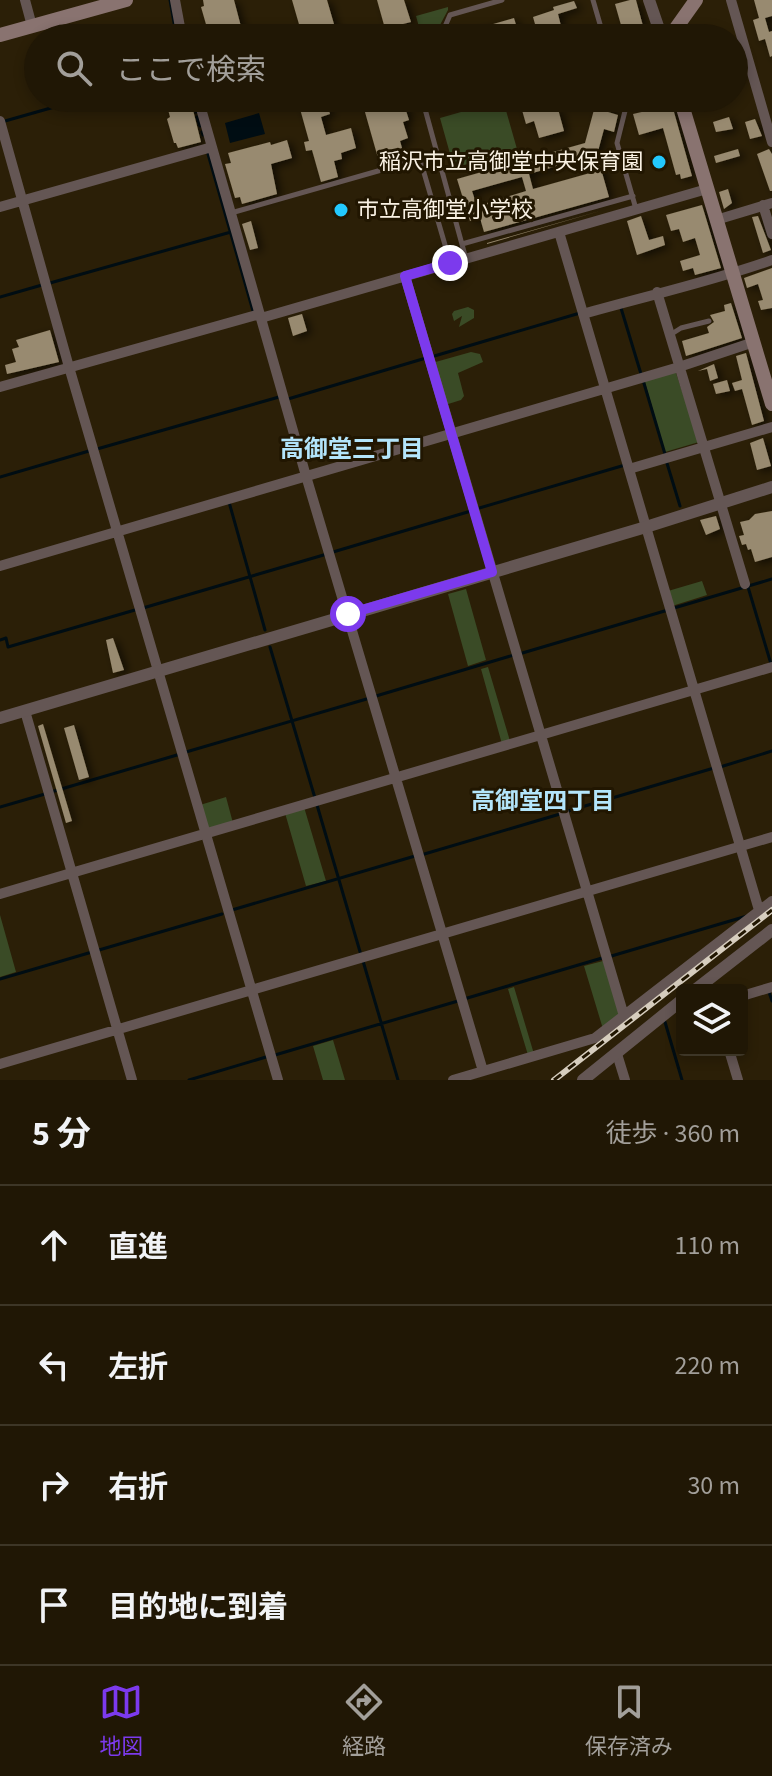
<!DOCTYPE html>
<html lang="ja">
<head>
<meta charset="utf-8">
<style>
  :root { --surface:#201705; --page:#2d2413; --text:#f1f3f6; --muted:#a29f9a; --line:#3d3627; --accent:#7c3aed }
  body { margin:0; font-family:"Source Sans 3","Noto Sans JP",sans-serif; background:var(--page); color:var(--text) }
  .controls { position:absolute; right:24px; bottom:24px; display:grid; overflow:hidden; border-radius:8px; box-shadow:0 4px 12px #0003 }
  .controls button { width:72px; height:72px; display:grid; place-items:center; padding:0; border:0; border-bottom:2px solid var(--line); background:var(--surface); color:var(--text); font:40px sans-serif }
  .stop { position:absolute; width:24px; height:24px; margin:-18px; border:6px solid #7c3aed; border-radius:50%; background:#fff }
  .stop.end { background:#7c3aed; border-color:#fff; box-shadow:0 2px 8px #0008 }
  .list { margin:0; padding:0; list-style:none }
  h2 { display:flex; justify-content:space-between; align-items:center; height:104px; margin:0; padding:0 32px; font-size:34px }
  h2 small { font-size:26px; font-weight:400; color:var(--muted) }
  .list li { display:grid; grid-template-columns:52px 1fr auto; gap:24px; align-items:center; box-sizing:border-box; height:120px; padding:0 32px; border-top:2px solid var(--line) }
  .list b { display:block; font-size:30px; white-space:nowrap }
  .list em { font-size:26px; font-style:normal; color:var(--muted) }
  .icon { flex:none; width:44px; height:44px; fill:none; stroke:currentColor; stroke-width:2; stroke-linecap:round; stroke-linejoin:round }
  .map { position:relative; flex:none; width:772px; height:1080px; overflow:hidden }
  .search { position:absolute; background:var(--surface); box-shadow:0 4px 12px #0003; left:24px; right:24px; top:24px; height:88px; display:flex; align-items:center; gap:20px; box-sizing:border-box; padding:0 28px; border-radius:44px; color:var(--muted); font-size:30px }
  .sheet { height:584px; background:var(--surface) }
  nav { display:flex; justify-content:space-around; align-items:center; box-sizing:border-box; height:112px; border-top:2px solid var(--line); background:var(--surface); font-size:22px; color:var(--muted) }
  nav a { display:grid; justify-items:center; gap:4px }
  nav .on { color:var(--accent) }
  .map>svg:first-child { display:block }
  .green { fill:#3a4b26 }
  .water { fill:#000d13 }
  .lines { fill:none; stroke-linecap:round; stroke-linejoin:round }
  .stream { stroke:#000d13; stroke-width:3 }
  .building { fill:#988a6f; fill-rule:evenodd; filter:url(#shadow) }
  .service { stroke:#645654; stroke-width:5 }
  .minor { stroke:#645654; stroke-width:10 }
  .tertiary { stroke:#645654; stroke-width:12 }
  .secondary { stroke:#897370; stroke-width:14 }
  .rail-casing { stroke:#d6cdbe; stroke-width:6 }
  .rail { stroke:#211601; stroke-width:3; stroke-dasharray:9; stroke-linecap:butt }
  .route { stroke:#7c3aed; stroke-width:10 }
  .poi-dot { fill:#23c9fe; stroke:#211601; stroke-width:3 }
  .labels { text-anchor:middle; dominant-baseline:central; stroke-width:6; stroke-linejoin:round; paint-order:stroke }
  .poi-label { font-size:22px; fill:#f9f1e3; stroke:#211601; text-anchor:end }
  .neighbourhood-label { font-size:24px; font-weight:bold; fill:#b3e5fb; stroke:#211601 }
</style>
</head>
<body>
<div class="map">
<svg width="772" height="1080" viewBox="0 0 772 1080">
  <defs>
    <filter id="shadow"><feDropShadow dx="4.5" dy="2.5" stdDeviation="4" flood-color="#0009"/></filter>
  </defs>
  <rect width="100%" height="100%" fill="#2b1f07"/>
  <!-- green -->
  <path class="green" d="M448,7V10L433,38H422L416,16Z
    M503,100L517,149L454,168L440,118Z
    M468,307L474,310V318L459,327L462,316L454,321L452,314L454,311Z
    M471,352L480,354L483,362L458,373L464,396L461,400L445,405L432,363Z
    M675,370L699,442L665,452L644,379Z
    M702,581L707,595L672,606L668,591Z
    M466,589L486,660L468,666L448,594Z
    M488,667L510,741L502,744L481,669Z
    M226,797L233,823L211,829L207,827L200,805Z
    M304,807L326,881L306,886L285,813Z
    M0,915L16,972L0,977Z
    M603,961L620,1016L603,1029L584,966Z
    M514,987L534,1054L528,1055L508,989Z
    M333,1040L345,1080H323L313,1046Z"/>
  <!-- water -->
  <path class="water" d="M259,113L265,134L230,143L225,123Z"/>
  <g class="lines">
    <!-- stream -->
    <path class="stream" d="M170,0L176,34
      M192,98L193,103
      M195,109L196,112
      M197,117L200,126
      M5,121L86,98
      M202,132L203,135
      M208,154L253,311
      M50,283L231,232
      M0,297L42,285
      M621,308L641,374
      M431,357L580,313
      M643,380L665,454
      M288,399L426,358
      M97,449L279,397
      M666,460L680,506
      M0,477L89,451
      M229,502L265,630
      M476,509L625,465
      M333,552L471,511
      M748,587L771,664
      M143,608L327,554
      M674,608L772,579
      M0,640L6,638L8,647L135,610
      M270,647L315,798
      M519,654L668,610
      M376,696L514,655
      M186,752L370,698
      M720,767L772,751
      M51,792L177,755
      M317,805L361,955
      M0,807L45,794
      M568,811L714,768
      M421,855L560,814
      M232,910L415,856
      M99,950L222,914
      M608,957L747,916
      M363,961L398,1080
      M0,979L92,952
      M769,992L772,1001
      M464,999L602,958
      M665,1022L682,1080
      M275,1055L458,1001
      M189,1080L266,1057"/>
  </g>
  <!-- building -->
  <path class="building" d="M203,0H234L244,38H210L201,7L204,6Z
    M292,0H327L338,38H303Z
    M377,0H404L411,22L403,24L404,27L386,32Z
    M630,0H636L643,26L623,32L615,4Z
    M754,0H772V16L765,18L769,32L772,31V56L770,57L765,39L759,41L753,20L759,18Z
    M574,1L577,8L558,14L564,38H539L533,17L554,10L553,7Z
    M514,18L520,38H490L489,33L471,38H453L452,36Z
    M736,55L742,77L734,80V56Z
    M165,98H190L201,142L178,148L176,143H174L167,119L170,117Z
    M297,98H316L318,107L327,104L330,114L321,117L326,135L351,128L356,148L341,153L342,159L334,161L338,177L321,182L312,150L306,151L304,142L309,141Z
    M361,98H402L409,120L403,122L408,138L400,141L402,148L393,150L396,160L380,165Z
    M434,98H460V100L437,107Z
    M541,98L545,112L558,109L564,131L539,138L534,121L526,124L520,103Z
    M602,104L610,107L608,112L618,115L614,132L604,129L597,155L609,197L484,232L480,218L470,221L457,179L585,143L595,106L601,108ZM586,158L590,173L533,189L529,174ZM522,177L526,191L477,206L472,191Z
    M672,105L692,176L681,179L680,174L676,175L663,128L639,135L633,114Z
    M729,117L733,129L716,132L713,122Z
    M755,119L762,136L750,139L745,122Z
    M287,140L292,158L271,164L277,194L242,204L240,197L235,198L225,164L231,163L228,153L270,142L271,145Z
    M738,149L740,156L716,163L714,156Z
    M769,149L772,154V191H770L757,154Z
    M728,189L732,203L724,209L719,192Z
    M702,205L721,268L695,275L693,268L683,271L680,261L700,255L695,238L683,242L679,229L671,231L666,215Z
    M600,211L487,244V243Z
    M641,216L649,240L663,236L665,245L637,255L627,221Z
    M758,216L771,250L763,253L752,217Z
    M251,221L258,248L250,250L242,224Z
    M772,268V308L761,310L758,301L763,300L758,284L747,288L744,278Z
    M731,303L742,338L686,356L682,341L709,333L707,327L714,322L710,315L725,311L724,305Z
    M302,314L307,331L293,336L288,318Z
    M50,330L59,362L7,374L5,365L16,362L12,349L19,347L16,340Z
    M746,353L764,421L752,425L742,389L735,391L732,383L742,380L736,356Z
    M714,364L718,378L710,381L707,369L698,371Z
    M727,380L730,391L716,394L713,384Z
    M763,438L771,466L757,470L750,443Z
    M772,511V557L755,562L751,549L748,550L746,544L742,545L739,536L744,535L740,522L749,520L755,514Z
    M716,516L720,529L706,535L700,520Z
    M113,638L124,670L113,673L106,640Z
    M43,724L72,821L66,823L38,726Z
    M74,725L89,777L79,780L64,728Z"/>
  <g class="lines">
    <!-- service -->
    <path class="service" d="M593,0L604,38
      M440,38L450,15L502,0
      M422,98L466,259
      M621,98L625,111L617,143L636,209
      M202,108L235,98
      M231,213L420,159L450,262
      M462,244L633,196
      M670,335L681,328L709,321"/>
    <!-- minor -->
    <path class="minor" d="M25,0L32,26
      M175,0L182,38
      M731,0L772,142
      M198,98L306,476L483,1071
      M0,121L69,367L278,1080
      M763,205L772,234
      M0,207L212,147
      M716,220L772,203
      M559,232L759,910
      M405,276L624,1016
      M657,292L745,584
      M583,314C646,296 710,282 772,260
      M261,318L707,189
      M0,387L260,314
      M629,469L772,427
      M0,566L679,367L754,342
      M25,711L132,1080
      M0,894L772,667
      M742,996L772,987
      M729,1050L738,1080
      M617,1054L625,1080
      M0,1064L772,837
      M453,1080L595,1038L772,901"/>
    <!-- tertiary -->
    <path class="tertiary" d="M649,0L662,38
      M0,718L646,527L772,487
      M695,990L772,930
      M583,1080L682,1000"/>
    <!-- secondary -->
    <path class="secondary" d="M0,35L126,0
      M669,38L696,0
      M680,98L772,404"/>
    <defs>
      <path id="rail" d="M554,1080L772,910"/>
    </defs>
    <!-- rail casing -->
    <use href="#rail" class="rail-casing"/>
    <!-- rail -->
    <use href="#rail" class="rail"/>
  </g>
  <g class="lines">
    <!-- route -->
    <path class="route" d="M348,614L492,572L405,276L450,263"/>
  </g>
  <!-- markers -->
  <g class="poi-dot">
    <circle cx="659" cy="162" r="8"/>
    <circle cx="341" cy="210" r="8"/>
  </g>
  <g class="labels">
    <!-- poi labels -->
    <g class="poi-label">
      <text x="643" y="162">稲沢市立高御堂中央保育園</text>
      <text x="357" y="210" text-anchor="start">市立高御堂小学校</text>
    </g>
    <!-- neighbourhood labels -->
    <g class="neighbourhood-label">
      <text x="352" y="449">高御堂三丁目</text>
      <text x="543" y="801">高御堂四丁目</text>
    </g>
  </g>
</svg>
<div class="controls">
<button><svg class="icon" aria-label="layers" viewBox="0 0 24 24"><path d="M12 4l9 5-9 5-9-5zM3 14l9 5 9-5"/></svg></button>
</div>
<div class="stop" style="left:348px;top:614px"></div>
<div class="stop end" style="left:450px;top:263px"></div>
<div class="search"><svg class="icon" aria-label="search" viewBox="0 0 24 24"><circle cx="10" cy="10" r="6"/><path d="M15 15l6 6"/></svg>ここで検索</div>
</div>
<section class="sheet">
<h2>5 分<small>徒歩 · 360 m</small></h2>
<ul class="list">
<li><svg class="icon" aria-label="ahead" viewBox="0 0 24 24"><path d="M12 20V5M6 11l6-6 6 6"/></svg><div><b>直進</b></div><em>110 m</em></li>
<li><svg class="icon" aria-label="left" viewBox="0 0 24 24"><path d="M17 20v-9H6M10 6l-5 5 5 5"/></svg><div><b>左折</b></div><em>220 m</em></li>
<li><svg class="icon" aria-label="right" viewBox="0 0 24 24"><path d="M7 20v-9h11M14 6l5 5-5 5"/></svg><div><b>右折</b></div><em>30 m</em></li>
<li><svg class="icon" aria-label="arrive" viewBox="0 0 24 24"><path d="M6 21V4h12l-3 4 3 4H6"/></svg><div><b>目的地に到着</b></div></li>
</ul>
</section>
<nav>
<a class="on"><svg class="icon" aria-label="map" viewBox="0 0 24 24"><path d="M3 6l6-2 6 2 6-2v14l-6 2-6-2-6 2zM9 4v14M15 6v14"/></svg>地図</a>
<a><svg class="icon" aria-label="directions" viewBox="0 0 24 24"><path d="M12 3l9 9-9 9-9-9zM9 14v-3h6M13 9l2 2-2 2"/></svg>経路</a>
<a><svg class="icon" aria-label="saved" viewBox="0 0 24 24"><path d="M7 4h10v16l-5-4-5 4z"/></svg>保存済み</a>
</nav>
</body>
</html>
